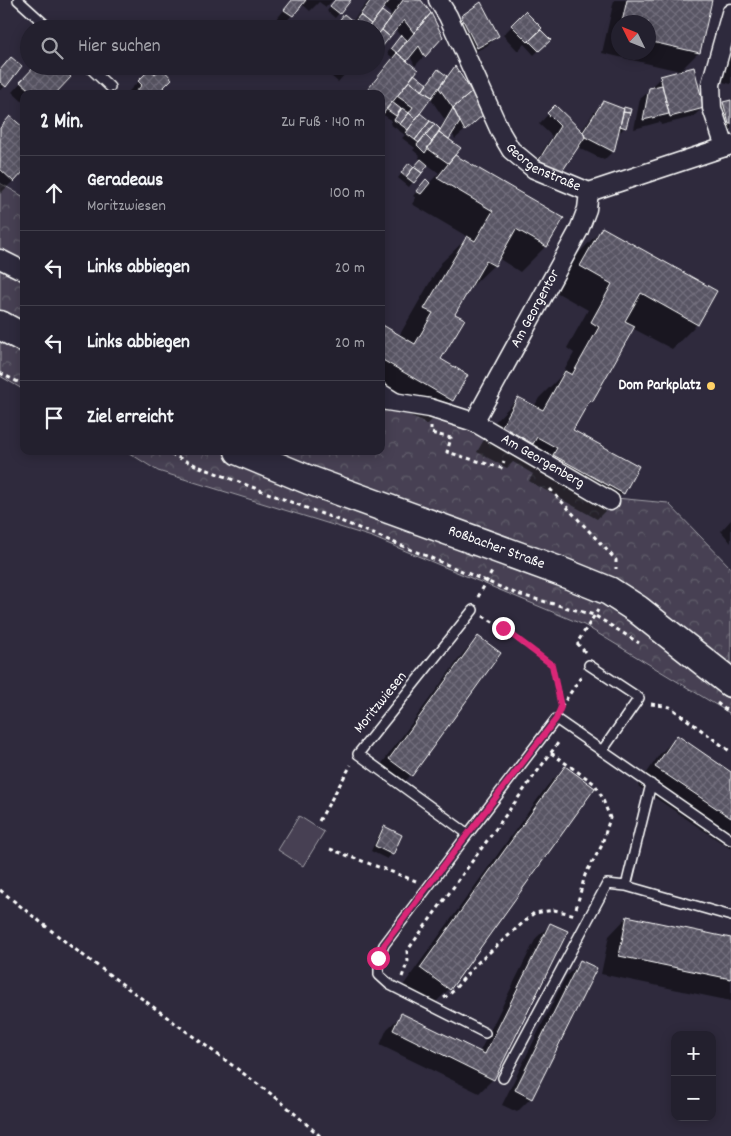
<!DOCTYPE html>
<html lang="de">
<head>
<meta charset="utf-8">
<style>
  :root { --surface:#23202e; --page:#2f2d3a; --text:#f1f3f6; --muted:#a3a3aa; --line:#403e4a }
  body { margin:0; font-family:Dekko,sans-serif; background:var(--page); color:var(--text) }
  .controls { position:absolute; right:15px; bottom:15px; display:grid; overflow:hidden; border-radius:10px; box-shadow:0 2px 12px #0003 }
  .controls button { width:45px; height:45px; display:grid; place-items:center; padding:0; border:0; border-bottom:1px solid var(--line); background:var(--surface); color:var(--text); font:25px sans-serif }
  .compass { position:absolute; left:611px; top:15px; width:45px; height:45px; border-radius:50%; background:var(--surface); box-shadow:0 2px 12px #0003; rotate:313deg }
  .stop { position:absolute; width:15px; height:15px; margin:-11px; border:4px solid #db2777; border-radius:50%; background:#fff }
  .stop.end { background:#db2777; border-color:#fff; box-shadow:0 1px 5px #0008 }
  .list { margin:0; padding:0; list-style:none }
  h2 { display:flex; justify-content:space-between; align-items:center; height:65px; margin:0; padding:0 20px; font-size:21px }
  h2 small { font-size:16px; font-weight:400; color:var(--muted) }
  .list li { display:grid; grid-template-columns:32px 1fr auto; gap:15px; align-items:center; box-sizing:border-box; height:75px; padding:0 20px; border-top:1px solid var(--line) }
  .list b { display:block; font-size:19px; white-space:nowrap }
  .list p { margin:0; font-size:16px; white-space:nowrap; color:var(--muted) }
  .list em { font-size:16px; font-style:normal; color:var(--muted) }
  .icon { flex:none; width:28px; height:28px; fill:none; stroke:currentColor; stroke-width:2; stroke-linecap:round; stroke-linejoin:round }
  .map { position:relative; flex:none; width:731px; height:1136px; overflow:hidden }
  .search { position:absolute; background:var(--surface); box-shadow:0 2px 12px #0003; left:20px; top:20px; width:365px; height:55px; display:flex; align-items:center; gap:12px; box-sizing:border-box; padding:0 18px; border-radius:28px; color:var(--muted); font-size:19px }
  .panel { position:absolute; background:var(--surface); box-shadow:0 2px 12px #0003; left:20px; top:90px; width:365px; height:365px; border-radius:10px }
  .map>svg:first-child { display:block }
  .forest { fill:url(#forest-crowns); stroke:#a2a0a8 }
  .green { fill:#464152; stroke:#a2a0a8 }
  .shadow { fill:#0007; fill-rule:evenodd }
  .building { fill:url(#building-cross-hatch); stroke:#fff }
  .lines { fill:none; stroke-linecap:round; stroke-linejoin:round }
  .lane-casing { stroke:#fff; stroke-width:12 }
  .street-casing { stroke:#fff; stroke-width:21 }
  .primary-casing { stroke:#fff; stroke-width:31 }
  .path { stroke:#fff; stroke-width:3; stroke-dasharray:4 4; stroke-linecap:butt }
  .lane { stroke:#2f2a3d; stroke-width:9 }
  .street { stroke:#2f2a3d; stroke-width:18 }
  .primary { stroke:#2f2a3d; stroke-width:28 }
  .route { stroke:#db2777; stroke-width:6 }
  .poi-dot { fill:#ffd166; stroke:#2f2a3d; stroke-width:2 }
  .labels { text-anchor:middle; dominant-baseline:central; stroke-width:4; stroke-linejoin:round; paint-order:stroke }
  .street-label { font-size:15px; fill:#fff; stroke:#2f2a3d }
  .poi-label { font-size:15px; font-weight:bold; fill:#fff; stroke:#2f2a3d; text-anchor:end }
</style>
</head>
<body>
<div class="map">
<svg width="731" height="1136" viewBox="0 0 731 1136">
  <defs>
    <pattern id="forest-crowns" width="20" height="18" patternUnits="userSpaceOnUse" patternTransform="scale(1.25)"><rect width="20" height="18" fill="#464152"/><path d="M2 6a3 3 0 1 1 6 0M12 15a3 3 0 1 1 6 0" fill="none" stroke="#625e6c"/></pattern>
    <pattern id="building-cross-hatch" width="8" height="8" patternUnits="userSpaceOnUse" patternTransform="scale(1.25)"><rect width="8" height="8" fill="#595564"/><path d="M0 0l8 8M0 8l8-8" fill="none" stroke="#726e7b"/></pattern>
  </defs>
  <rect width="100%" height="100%" fill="#2f2a3d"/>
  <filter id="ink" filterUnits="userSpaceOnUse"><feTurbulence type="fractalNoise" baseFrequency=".02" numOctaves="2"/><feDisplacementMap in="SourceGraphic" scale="10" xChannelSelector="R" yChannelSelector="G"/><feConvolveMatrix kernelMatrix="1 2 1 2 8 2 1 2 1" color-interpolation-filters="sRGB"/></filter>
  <g filter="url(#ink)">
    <!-- forest -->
    <path class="forest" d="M0,183L24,197V390L0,376Z
      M381,405L406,407L458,425L595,496L668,503L731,568V714L584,625L372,537L158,471L126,451H381Z"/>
    <!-- green -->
    <path class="green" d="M299,816L324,832L303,866L278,850Z"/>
    <!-- shadow -->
    <path class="shadow" d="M292,0H333L326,7L319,2L310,11L302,4L283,25L276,20Z
      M335,0H350L335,18L327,11Z
      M369,0H420L430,14L442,37L415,66L410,56L405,62L413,74L427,85L446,77L455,68L473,123L455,139L452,133L448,140L450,159L546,246L520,272L498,258L494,265L468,290L454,314L440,359L452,400L427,425L381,399V326L399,336L441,263L468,237L412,204L416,198L413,196L421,186L429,183L439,173L427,164L409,187L398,178L405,169L414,168L421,160L419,158L420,156L413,150L415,148L402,138L405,135L390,124L392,121L381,113V94H364L393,58L387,53L401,37L395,29L376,52V29H333L352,22ZM383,7L391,14L389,18L380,11ZM430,98L445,120L439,130L419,114Z
      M614,0H711L699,52L680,71L602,53ZM618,22H648V52H618Z
      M525,13L529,39L531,41L549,40L534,55L524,44L518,51L503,35Z
      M462,17L497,36L488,45L467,56L452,26Z
      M731,40V84L719,81Z
      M36,66L53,94H24V103L12,92Z
      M332,66H352L338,82L331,76L336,69Z
      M150,70L156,94H132L129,91Z
      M0,71L5,86L1,90H0Z
      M661,77L703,107L693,117L661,125L660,122L634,129L640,99L652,89L651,87Z
      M731,101V130L720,133L715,112L724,103Z
      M603,102L623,110H629L625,127L620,132L618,131L613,151L604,160L577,147L558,176L549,185L529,173L552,136L539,124L555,107L581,132L594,112Z
      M10,118L13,181L0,194V128Z
      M602,229L697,324L672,349L632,328L591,401L584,409L572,431L623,493L597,519L529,481L533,474L513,462L507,468L477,452L493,424L518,398L534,407L539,398L561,376L574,353L567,348L588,310L556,292L577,255Z
      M731,520V543L721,531Z
      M478,638L411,775L397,789L375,773L464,652Z
      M677,737L731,773V849L638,786L659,755Z
      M565,767L449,989L431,1007L402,987L547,786Z
      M385,828L392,854L387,859L371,851L380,832Z
      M627,917L731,939V1001L601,974L609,936Z
      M551,924L493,1079L479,1093L380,1045L387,1029L402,1015L479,1053L536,938Z
      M581,962L531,1098L517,1112L502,1105L566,976Z"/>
    <!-- building -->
    <path class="building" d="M292,0H306L293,16L284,10Z
      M335,0H351L340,14L330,6Z
      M371,0H390L371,24L360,15Z
      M403,0H421L431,13L414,33L404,20L390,37L382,30Z
      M627,0H712L700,53L648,41V22H622Z
      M481,2L499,36L477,48L461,16Z
      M382,11L391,18L376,37V29H367Z
      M525,11L542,28L528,42L511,25Z
      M431,13L443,37L425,57L419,46L407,61L397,53Z
      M344,14L354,22L349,29H333Z
      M360,15L371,24L367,29H349Z
      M382,30L390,37L377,53L376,37Z
      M541,30L551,40L539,51L529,41Z
      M401,35L407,40L397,53L391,48Z
      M397,53L418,70L383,114L381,112V94H364Z
      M11,57L22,66L6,87L0,82V70Z
      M35,66H59L71,77L55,94H34L20,82Z
      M340,66H354L349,73Z
      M455,66L472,92L453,108L439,88Z
      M161,67L172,79L157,94H134L142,85L138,81L150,69L155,74Z
      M694,67L704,108L670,117L660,76Z
      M438,69L447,76L432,97L422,91Z
      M414,74L427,84L422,91L409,81Z
      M409,81L432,97L416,119L409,113L413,107L397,96Z
      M662,85L669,114L643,120L649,88Z
      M472,92L484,114L465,131L453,108Z
      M731,100V124H729L723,102Z
      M603,101L624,109L614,152L585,137L583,132Z
      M392,102L401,109L396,116L386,109Z
      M555,105L583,132L585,137L559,176L537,163L560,126L547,113Z
      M624,107L631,109L630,113L623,112Z
      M402,108L409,113L400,124L394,120Z
      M453,108L460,122L449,139L439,132Z
      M623,112L630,113L626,128L620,126Z
      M409,113L416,119L408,130L400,124Z
      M420,113L430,121L415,140L406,133Z
      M10,116L24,128V171L14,182L0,169V128Z
      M430,121L435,124L419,143L415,140Z
      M435,124L440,129L432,142L425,135Z
      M439,132L461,148L448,163L427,148Z
      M425,135L432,142L425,153L417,145Z
      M455,155L564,218L547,247L516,229L495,266L486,261L455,314L465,319L441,359L468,375L453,401L381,359V324L415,344L433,313L424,309L467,236L475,241L493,211L437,178Z
      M421,159L428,165L422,173L414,167Z
      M409,163L414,167L406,177L401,173Z
      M414,167L422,173L414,183L406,177Z
      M426,179L430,183L421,194L416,191Z
      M602,227L717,291L698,325L641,293L625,321L635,326L592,402L590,400L573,430L639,466L624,494L553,455L557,448L537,437L533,444L502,426L518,397L543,410L565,371L572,375L599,327L591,322L612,284L580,266Z
      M478,636L501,653L412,776L389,759Z
      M677,735L731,772V818L655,767Z
      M565,766L595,788L450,990L420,968Z
      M384,826L402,835L393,855L375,846Z
      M627,916L731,938V979L619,956Z
      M550,923L568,931L494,1080L393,1030L401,1013L485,1054Z
      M580,960L597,968L532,1099L515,1090Z"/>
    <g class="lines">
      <defs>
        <path id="lane" d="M18,0L50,29
          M88,66L110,87
          M381,388L397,398
          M473,610L358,754L468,834L556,719L731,840
          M589,665L639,698L602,751
          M468,834L384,945L379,958V975L390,985L485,1033
          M626,886L651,784
          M503,1078L607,884L626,886L731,916"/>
        <g id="street">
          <path id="s1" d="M438,0L448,16L501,133L511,150L534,169L589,192L731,145"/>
          <path d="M725,147L712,108L711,84L731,13"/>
          <path d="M0,259L24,271"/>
          <path id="s2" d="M381,400L430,408L474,422L610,501"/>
          <path id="s3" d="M474,422L579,230L587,209L589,192"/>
        </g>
        <g id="primary">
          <path d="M0,325L24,338"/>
          <path id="s4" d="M239,451L309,480L562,572L609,591L637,609L731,683"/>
        </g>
      </defs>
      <!-- lane casing -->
      <use href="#lane" class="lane-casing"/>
      <!-- street casing -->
      <use href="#street" class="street-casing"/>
      <!-- primary casing -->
      <use href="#primary" class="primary-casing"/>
      <!-- path -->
      <path class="path" d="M0,373L24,385
        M431,426V433L451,438L447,452L501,468L504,461
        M163,451L200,467L369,532L517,594L594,615L639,643
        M550,489L616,560V569
        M478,597L493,570
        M483,616L503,628L552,665L561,706
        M585,652L577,643L598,610
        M717,703L731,714
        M651,704L670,707L731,752
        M561,707L581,677
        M551,753L595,784L602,797L610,818L601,847L585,875L576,909
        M319,821L351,765
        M330,849L416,881
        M0,890L72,947L278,1099L320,1136
        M402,977L408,961L407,951L558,743
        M444,998L452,992L474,966L534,913L554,910L576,915"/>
      <!-- lane -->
      <use href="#lane" class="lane"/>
      <!-- street -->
      <use href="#street" class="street"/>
      <!-- primary -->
      <use href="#primary" class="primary"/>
    </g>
  </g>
  <g class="lines" filter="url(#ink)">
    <!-- route -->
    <path class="route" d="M378,958L384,945L428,886L556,719L561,707L552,665L503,628"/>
  </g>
  <!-- markers -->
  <circle class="poi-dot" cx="711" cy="386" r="5"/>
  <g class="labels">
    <!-- street labels -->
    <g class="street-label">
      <text stroke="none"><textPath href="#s1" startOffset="204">Georgenstraße</textPath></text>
      <text stroke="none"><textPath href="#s3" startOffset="129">Am Georgentor</textPath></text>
      <text stroke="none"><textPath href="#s2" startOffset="175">Am Georgenberg</textPath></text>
      <text stroke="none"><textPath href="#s4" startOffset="275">Roßbacher Straße</textPath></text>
      <text transform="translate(381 703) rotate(-51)">Moritzwiesen</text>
    </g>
    <!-- poi labels -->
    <g class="poi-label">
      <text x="701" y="386">Dom Parkplatz</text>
    </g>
  </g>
</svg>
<div class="controls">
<button>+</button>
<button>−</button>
</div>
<svg class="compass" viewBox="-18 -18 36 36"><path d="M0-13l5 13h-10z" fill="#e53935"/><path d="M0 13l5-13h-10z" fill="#a3a3aa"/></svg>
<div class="stop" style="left:378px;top:958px"></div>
<div class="stop end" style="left:503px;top:628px"></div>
<div class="search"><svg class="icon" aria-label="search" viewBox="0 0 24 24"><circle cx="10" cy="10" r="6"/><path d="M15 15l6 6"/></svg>Hier suchen</div>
<section class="panel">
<h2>2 Min.<small>Zu Fuß · 140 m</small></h2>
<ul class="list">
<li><svg class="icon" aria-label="ahead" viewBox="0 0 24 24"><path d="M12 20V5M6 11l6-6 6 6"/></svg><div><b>Geradeaus</b><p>Moritzwiesen</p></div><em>100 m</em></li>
<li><svg class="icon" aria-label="left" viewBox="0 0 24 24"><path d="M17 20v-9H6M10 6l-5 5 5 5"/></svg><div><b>Links abbiegen</b></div><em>20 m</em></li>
<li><svg class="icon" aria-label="left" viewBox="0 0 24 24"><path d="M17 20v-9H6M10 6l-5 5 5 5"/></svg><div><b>Links abbiegen</b></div><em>20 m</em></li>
<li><svg class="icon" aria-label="arrive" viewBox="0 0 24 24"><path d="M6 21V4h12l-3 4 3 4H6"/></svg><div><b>Ziel erreicht</b></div></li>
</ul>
</section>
</div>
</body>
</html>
